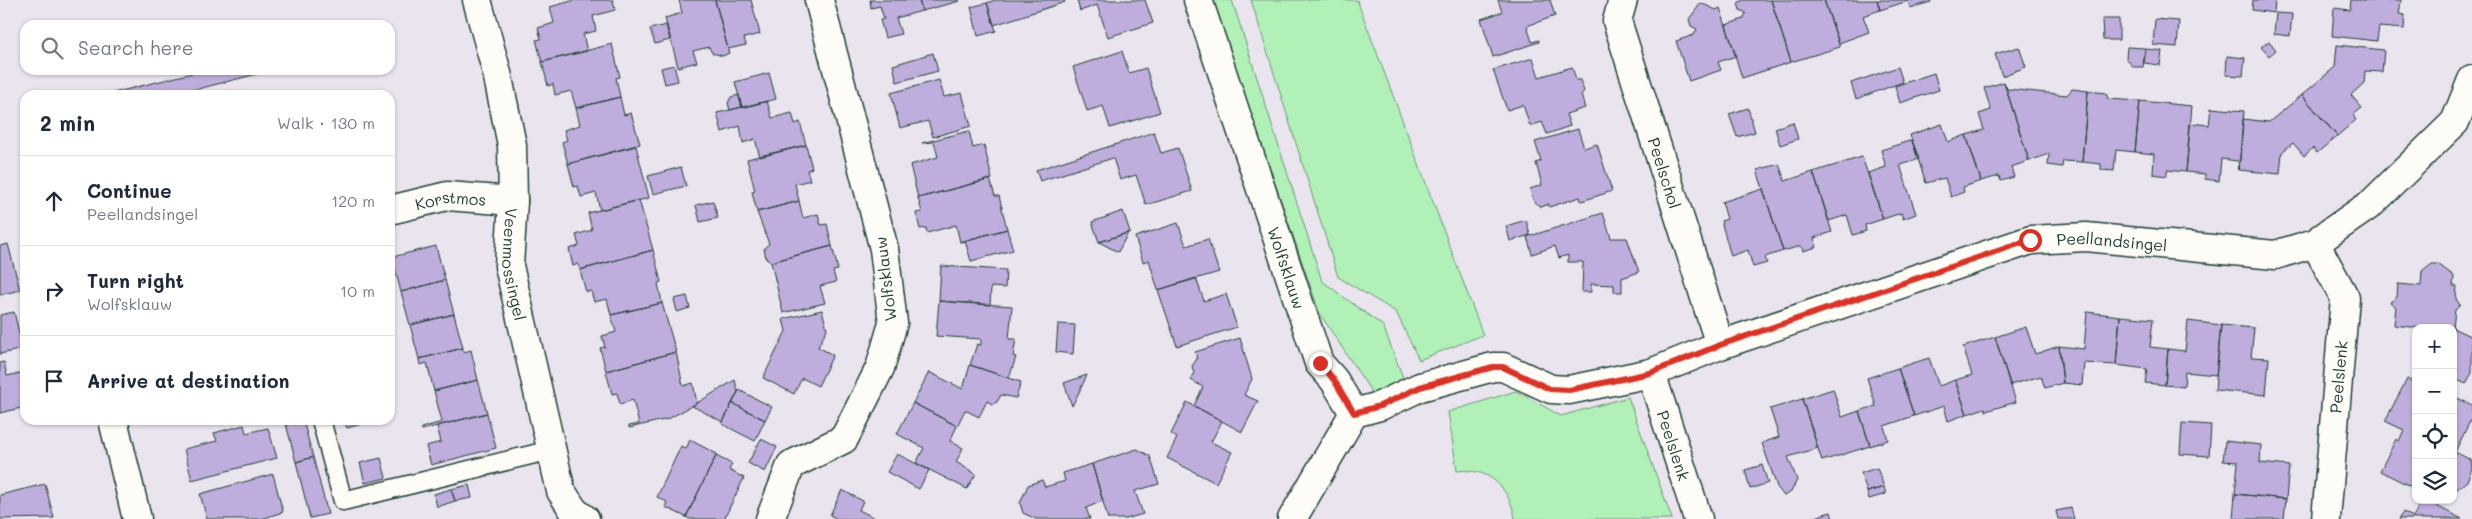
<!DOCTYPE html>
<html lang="en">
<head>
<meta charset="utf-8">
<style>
  :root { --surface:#fff; --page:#f2f2f3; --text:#1f2937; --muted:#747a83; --line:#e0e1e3 }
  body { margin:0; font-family:Mali,sans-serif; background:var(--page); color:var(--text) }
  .controls { position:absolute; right:15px; bottom:15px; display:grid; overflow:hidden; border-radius:10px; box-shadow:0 1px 4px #0004 }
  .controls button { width:45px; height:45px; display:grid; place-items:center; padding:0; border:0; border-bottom:1px solid var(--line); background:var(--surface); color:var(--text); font:25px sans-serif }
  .stop { position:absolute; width:15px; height:15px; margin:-11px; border:4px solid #d93025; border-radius:50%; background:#fff }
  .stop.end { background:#d93025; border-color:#fff; box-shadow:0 1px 5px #0008 }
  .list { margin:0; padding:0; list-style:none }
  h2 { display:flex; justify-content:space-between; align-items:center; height:65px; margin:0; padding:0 20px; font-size:21px }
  h2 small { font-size:16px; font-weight:400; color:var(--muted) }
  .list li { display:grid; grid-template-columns:32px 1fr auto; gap:15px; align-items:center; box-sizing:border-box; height:90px; padding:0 20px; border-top:1px solid var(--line) }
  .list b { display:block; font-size:19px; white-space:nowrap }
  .list p { margin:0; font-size:16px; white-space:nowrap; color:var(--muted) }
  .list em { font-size:16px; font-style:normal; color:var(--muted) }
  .icon { flex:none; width:28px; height:28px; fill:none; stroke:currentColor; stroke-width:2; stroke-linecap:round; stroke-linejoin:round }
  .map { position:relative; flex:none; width:2472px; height:519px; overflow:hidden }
  .search { position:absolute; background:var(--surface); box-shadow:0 1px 4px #0004; left:20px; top:20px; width:375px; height:55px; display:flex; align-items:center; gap:12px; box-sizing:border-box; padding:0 18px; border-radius:15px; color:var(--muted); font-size:19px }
  .panel { position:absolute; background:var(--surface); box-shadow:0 1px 4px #0004; left:20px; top:90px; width:375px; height:335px; border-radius:15px }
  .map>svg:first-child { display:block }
  .green { fill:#b1f1b8; stroke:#689776 }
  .building { fill:#bfaddd; stroke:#1f3d34 }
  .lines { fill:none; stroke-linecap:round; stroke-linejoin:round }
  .lane-casing { stroke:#1f3d34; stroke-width:21 }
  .street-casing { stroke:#1f3d34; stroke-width:31 }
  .lane { stroke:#fdfcf7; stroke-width:18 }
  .street { stroke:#fdfcf7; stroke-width:28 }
  .route { stroke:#d93025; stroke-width:6 }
  .labels { text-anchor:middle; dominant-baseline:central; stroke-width:5; stroke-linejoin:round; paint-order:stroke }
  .street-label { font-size:16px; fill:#1f3d34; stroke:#fdfcf7 }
</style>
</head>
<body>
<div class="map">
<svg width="2472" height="519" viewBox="0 0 2472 519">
  <rect width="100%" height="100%" fill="#eae4ef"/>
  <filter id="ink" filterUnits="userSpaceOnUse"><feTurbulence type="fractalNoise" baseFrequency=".02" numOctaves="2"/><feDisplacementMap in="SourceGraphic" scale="10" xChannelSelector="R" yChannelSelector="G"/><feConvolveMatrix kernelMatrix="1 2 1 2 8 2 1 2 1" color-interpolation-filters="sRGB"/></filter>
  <g filter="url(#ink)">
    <!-- green -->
    <path class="green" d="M1212,0H1232L1322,281L1383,326L1404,380L1372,393L1320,314Z
      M1251,0H1357L1483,335L1419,360L1396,312L1338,277Z
      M1516,391L1561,416L1628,397L1672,519H1515C1510,488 1489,467 1457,471L1448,412Z"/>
    <!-- building -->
    <path class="building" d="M575,0H613L615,10L593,16L596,31L583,34L587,51L542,62L536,40L541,39L538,28L554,23L550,7Z
      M679,0H715L729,53L723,56L712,53L709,47L693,51L697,62L678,67L665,18L682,13Z
      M715,0H751L760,34L744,38L746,45L728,49Z
      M919,0L922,11L896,18L901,34L885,38L880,20L884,19L880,6L871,8L870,0Z
      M919,0H959L960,1L922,11Z
      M995,0H1064L1065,2L994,25L987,3Z
      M1077,0H1145L1153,23L1108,37L1097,5L1080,11Z
      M1498,0H1550L1555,16L1527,26L1532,42L1539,40V42L1493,57L1481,19L1502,12Z
      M1743,0H1771L1791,62L1742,78L1726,25L1743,19L1746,13L1740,10L1738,3Z
      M1771,0H1824L1840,47L1791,62Z
      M1824,0H1877L1880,10L1863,16L1869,32L1839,43Z
      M1877,0H1930L1931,2L1910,8L1908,1L1880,10Z
      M2253,0H2275L2274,13L2252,10Z
      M2351,0H2401L2399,14L2405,15L2404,29L2379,27L2377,41L2332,36L2334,8L2350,10Z
      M987,3L996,31L978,36L971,7Z
      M1701,3L1716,10L1720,8L1736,56L1718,62L1721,70L1689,81L1676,41L1694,35L1697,29L1691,26L1689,19Z
      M2276,13L2292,14L2290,36L2274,34Z
      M2102,19H2119V40H2103Z
      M2155,19L2179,21L2177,47L2153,45Z
      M666,25L670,40L655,44L650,29Z
      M2269,41L2276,50L2269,56L2261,47Z
      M612,44L620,77L616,78L620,97L576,108L571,91L555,95L553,84L548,86L542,62Z
      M2337,45L2384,50L2382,72L2365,71L2364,83L2351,95L2362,108L2353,115L2356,120L2337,136L2302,95L2335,67Z
      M2019,47L2026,67L2002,76L1995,54Z
      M2127,47L2145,48L2143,67H2133L2126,58Z
      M2146,49L2162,51L2160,65L2144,63Z
      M1122,51L1129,73L1146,68L1160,112L1110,128L1103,106L1087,111L1073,67Z
      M933,53L938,71L897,82L893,65Z
      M2227,56L2245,58L2243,76L2226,75Z
      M1533,58L1539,77L1572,67L1576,80H1580L1584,91L1581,95L1585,108L1566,114L1570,126L1547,134L1542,122L1530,126L1523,105L1507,110L1493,70Z
      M674,65L678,81L665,84L661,68Z
      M1898,67L1903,82L1856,99L1851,83Z
      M256,70L257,74L174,95H105L204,70Z
      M769,73L776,99L742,108L735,82Z
      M1934,73L1939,90L1900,103L1895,86Z
      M939,80L944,97L962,93L971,126L933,137L928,121L900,128L891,93Z
      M2004,82L2029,161L2011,167L2014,177L2001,181L1999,176L1981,181L1966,135L1984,130L1979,114L1991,110L1984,88Z
      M2004,82L2007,89L2067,95L2072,89L2088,91L2082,162L2063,161L2062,167L2048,165L2049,154L2029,161Z
      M2088,91L2106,93L2108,99L2140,101L2135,152L2116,150L2114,171L2101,170V164L2082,162Z
      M739,95L742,107L730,110L728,103L731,97Z
      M2302,95L2337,136L2317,153L2313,148L2304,156L2293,143L2282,152L2280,174L2239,170L2243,119L2269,122Z
      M620,97L624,115L631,113L640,144L568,164L562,142L567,140L564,130L580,125L576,108Z
      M767,101L772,118L792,113L795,124L800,122L806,145L760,157L755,139L743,143L740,126L722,132L717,113Z
      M2140,101L2192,106L2186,172L2167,170V176L2153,174L2154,154L2135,152Z
      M1748,108L1755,132L1737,137L1729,114Z
      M2211,108L2244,111L2239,170L2238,161L2221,159L2219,181L2205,179V174L2186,172L2190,123L2209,125Z
      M1793,122L1798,139L1780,145L1775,128Z
      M1942,124L1948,142L1966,135L1981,181L1963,187L1964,192L1951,197L1945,178L1926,183L1910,135Z
      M1578,129L1584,148L1597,144L1612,191L1585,200L1581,201L1580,197L1549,207V204L1541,207L1534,202L1530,189L1542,185L1536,163L1541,161L1535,142Z
      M969,131L973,148L984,145L992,179L918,198L910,165L938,157L934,142L922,143Z
      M1154,132L1161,153L1178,148L1192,191L1146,205L1136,175L1120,180L1113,158L1040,181L1036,170Z
      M1912,140L1919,159L1900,165L1916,214L1903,219L1901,213L1883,219L1868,173L1886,167L1881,150Z
      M806,145L812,168L807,170L810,180L795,184L799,201L757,212L752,192L755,191L747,159Z
      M636,146L649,198L600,210L596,193L581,197L578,186L574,187L568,164Z
      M1862,157L1883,219L1865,225L1866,231L1853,235L1847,215L1829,221L1813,172Z
      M1779,164L1785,181L1813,172L1832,232L1814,238L1817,247L1803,251L1801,246L1783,251L1757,170Z
      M681,167L686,186L653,194L648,176Z
      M990,179L995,196H999L1007,229L960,242L956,225L927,233L926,228L920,229L916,213L922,212L918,198Z
      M1763,189L1783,251L1765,257L1767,263L1753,267L1748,250L1731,256L1721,221L1727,219L1722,202Z
      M639,200L653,250L580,270L578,264L573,266L569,249L579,246L576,235L592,230L588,213Z
      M713,201L718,218L700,222L696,205Z
      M799,201L803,218L818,214L821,225L827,224L832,246L771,262L766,259L764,248L769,244L757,212Z
      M1123,211L1130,232L1099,242L1092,222Z
      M1603,213L1611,238H1627L1639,272L1622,278V292H1614V285L1591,284V292H1582L1583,262H1568V255L1559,258L1555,246L1532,254L1527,237Z
      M1526,220L1530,235L1510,241L1506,226Z
      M1178,223L1186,246L1208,239L1219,272L1158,290L1149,260L1143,262L1135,237Z
      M1007,229L1013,250L971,261L965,241L960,242Z
      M1128,233L1118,252L1099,242Z
      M8,244L20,290L0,295V246Z
      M436,246L445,280L401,292L392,257Z
      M832,246L838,270L833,271L836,282L820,286L825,303L783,313L771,262Z
      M653,250L661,282L658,283L662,303L611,315L607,299L594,302L591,291L586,292L580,270Z
      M2432,264H2438L2454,276L2453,286H2457L2456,299L2460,305L2455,310L2453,328L2472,337V372L2466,384L2453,378V328H2419L2394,325L2396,307L2390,302L2397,297L2398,284L2421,286L2422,272Z
      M941,266L1006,270L1005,288L991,287L990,305L939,301Z
      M1196,278L1204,301L1226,294L1237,327L1177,346L1158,290Z
      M445,280L454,314L410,325L401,292Z
      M687,296L690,308L677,312L674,299Z
      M939,301L1012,306L1009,339H1016L1013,356L1016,357L1009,378L970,365L977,344L981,345V339L936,336Z
      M662,303L676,352L606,371L600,348L605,347L602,336L616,332L611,315Z
      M822,310L827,329L818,347L833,355L818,386L802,378L794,394L763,378L786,331L783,319Z
      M14,312L23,349L0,354V315Z
      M2087,312L2120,316L2116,365L2084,363L2082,385L2063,383L2059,346L2084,349Z
      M454,314L463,348L419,359L410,325Z
      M2120,316L2153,319L2150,347L2168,349L2165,385L2145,383L2147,369L2116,365Z
      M2188,321L2221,325L2216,375L2185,372L2184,387L2165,385L2168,349L2185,351Z
      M1058,324L1075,325L1073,354L1056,352Z
      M2221,325L2254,328L2251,357L2269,358L2266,395L2215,390Z
      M2026,327L2035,354L2059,346L2063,383L2045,388L2041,376L2010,385L1995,337Z
      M1995,337L2016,402L1986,411L1985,408L1967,414L1955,380L1972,375L1963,347Z
      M1240,338L1252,379L1244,395L1258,401L1242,432L1194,406L1203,387L1191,380L1194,373L1192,366L1197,359L1195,352Z
      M463,348L464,352L471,350L478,380L434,391L427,363L420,365L419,359Z
      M676,352L683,386L693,383L697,403L668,419L629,428V426L639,424L633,400L620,404L617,393L612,394L606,371Z
      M1929,358L1939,386L1955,380L1967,414L1948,421L1944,406L1914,416L1898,368Z
      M4,362L7,376L25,372V407L0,413V363Z
      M970,365L1021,382L1016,398L1001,395L997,402L992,404L987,401L979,417L965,410L957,426L913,403L929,372L963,389Z
      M1898,368L1914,416L1884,426L1888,440L1870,446L1859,411L1876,406L1867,378Z
      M1087,375L1080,390L1072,406L1064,383Z
      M2407,379L2416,384V489L2380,471L2396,439L2399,441L2404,430L2385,421Z
      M478,380L487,413L422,430L421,428L442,422L434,391Z
      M735,380L738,392L723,422L692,406Z
      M1833,389L1842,417L1859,411L1870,446L1822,461L1802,399Z
      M739,390L772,407L765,420L732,403Z
      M2453,396L2472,405V417L2455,452L2471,460L2472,468L2467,481L2456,490L2453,488Z
      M1802,399L1818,448L1788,457L1797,480L1791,492L1784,496L1777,487L1762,443L1779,437L1770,409Z
      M1187,402L1222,421L1211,442L1232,452L1216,483L1167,458L1177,438L1171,434Z
      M732,403L765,420L755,441L722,424Z
      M913,403L957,426L950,441L963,448L956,462L976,474L967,489L916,463L924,448L897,434Z
      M487,413L496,448L431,465L426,446L441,442L437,426Z
      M285,420H303L313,457L296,462Z
      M344,420H364L365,423L347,428Z
      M2182,423L2211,425L2209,456L2180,454Z
      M244,425L246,433L268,428L277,458L192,480L184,449L217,441L214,433Z
      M761,439L777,447L765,472L748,463Z
      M690,440L717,454L686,517L665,507L667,502L657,497L681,446L686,449Z
      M2225,441L2261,445L2260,463L2289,466L2286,499L2235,494L2238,462L2223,461Z
      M1137,449L1150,456L1159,484L1135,491L1143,514L1126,519H1108L1092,464Z
      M717,454L716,456L732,464L729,470L744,478L724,519H690L686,517Z
      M897,454L929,470L919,489L887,472Z
      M313,457L328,514L310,518L296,462Z
      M381,458L386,478L365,483L360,463Z
      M1092,464L1103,501L1086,508L1090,519H1036L1023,513L1020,503L1028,485L1042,480L1045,487L1065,481L1063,473Z
      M1762,465L1768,483L1750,489L1745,470Z
      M1877,468L1884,487L1867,492L1861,473Z
      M273,474L283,512L261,519H207L200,494Z
      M45,484L54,518L0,519V495Z
      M469,485L472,498L455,501L451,489Z
      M1884,487L1886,494L1869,499L1867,492Z
      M451,489L455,501L437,507L434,494Z
      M842,490L863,501L859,510L877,519H837L830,515Z
      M2235,494L2286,499L2284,519H2233Z
      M2422,500H2425L2462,519H2399L2403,512L2413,517Z
      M2071,508L2074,519H2058L2056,511Z
      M1831,512L1833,519H1810L1824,514Z"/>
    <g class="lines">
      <defs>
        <path id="lane" d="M321,420L343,501L551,450"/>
        <g id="street">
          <path id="s1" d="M477,0L497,73L512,145L513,201L509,266L561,491L574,511L585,519"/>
          <path id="s2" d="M1198,0L1319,363L1334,380L1354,413"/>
          <path id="s3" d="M1623,0L1617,21L1720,345"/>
          <path id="s4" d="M390,210L447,196L513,201"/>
          <path d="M2315,243L2345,298L2326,519"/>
          <path id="s5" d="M1651,373L1698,519"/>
          <path d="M113,420L137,519"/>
          <path d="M770,519L791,465L844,439L880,368L893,323L884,249L819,0"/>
          <path id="s6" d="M1292,519L1354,413L1380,406L1420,387L1493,367H1503L1551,389L1569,390L1651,373L1720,345L2031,240L2086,237L2275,255L2315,243L2371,204L2455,122L2472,80"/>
        </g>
      </defs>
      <!-- lane casing -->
      <use href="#lane" class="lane-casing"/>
      <!-- street casing -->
      <use href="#street" class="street-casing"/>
      <!-- lane -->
      <use href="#lane" class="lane"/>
      <!-- street -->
      <use href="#street" class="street"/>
    </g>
  </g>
  <g class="lines" filter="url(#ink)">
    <!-- route -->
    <path class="route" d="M1320,363L1334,380L1354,413L1380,406L1420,387L1493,367H1503L1550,389L1569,390L1650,373L1720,345L2030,240"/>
  </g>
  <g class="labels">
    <!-- street labels -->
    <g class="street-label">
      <text stroke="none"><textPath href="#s3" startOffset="181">Peelschol</textPath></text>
      <text stroke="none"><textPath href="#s4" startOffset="62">Korstmos</textPath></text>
      <text stroke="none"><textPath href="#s6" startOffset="918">Peellandsingel</textPath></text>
      <text stroke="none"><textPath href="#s1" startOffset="269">Veenmossingel</textPath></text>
      <text stroke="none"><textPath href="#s2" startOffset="282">Wolfsklauw</textPath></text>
      <text transform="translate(885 279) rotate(-97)">Wolfsklauw</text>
      <text transform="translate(2338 377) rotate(-85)">Peelslenk</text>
      <text stroke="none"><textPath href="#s5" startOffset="76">Peelslenk</textPath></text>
    </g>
  </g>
</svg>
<div class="controls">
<button>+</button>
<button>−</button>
<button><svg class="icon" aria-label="locate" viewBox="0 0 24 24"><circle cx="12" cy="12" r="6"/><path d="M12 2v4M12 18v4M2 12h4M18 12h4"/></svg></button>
<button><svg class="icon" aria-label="layers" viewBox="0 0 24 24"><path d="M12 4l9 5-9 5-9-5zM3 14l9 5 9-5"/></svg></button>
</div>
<div class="stop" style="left:2030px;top:240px"></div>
<div class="stop end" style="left:1320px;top:363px"></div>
<div class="search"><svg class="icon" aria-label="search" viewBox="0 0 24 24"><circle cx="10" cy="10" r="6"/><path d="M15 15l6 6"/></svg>Search here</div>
<section class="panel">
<h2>2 min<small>Walk · 130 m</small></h2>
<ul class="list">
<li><svg class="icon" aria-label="ahead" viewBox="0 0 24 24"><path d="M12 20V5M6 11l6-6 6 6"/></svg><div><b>Continue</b><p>Peellandsingel</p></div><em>120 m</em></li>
<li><svg class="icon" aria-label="right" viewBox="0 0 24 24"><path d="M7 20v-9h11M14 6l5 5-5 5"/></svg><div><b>Turn right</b><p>Wolfsklauw</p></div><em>10 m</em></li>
<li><svg class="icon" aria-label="arrive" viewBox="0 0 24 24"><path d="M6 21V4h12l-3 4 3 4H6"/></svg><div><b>Arrive at destination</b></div></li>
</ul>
</section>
</div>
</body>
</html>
